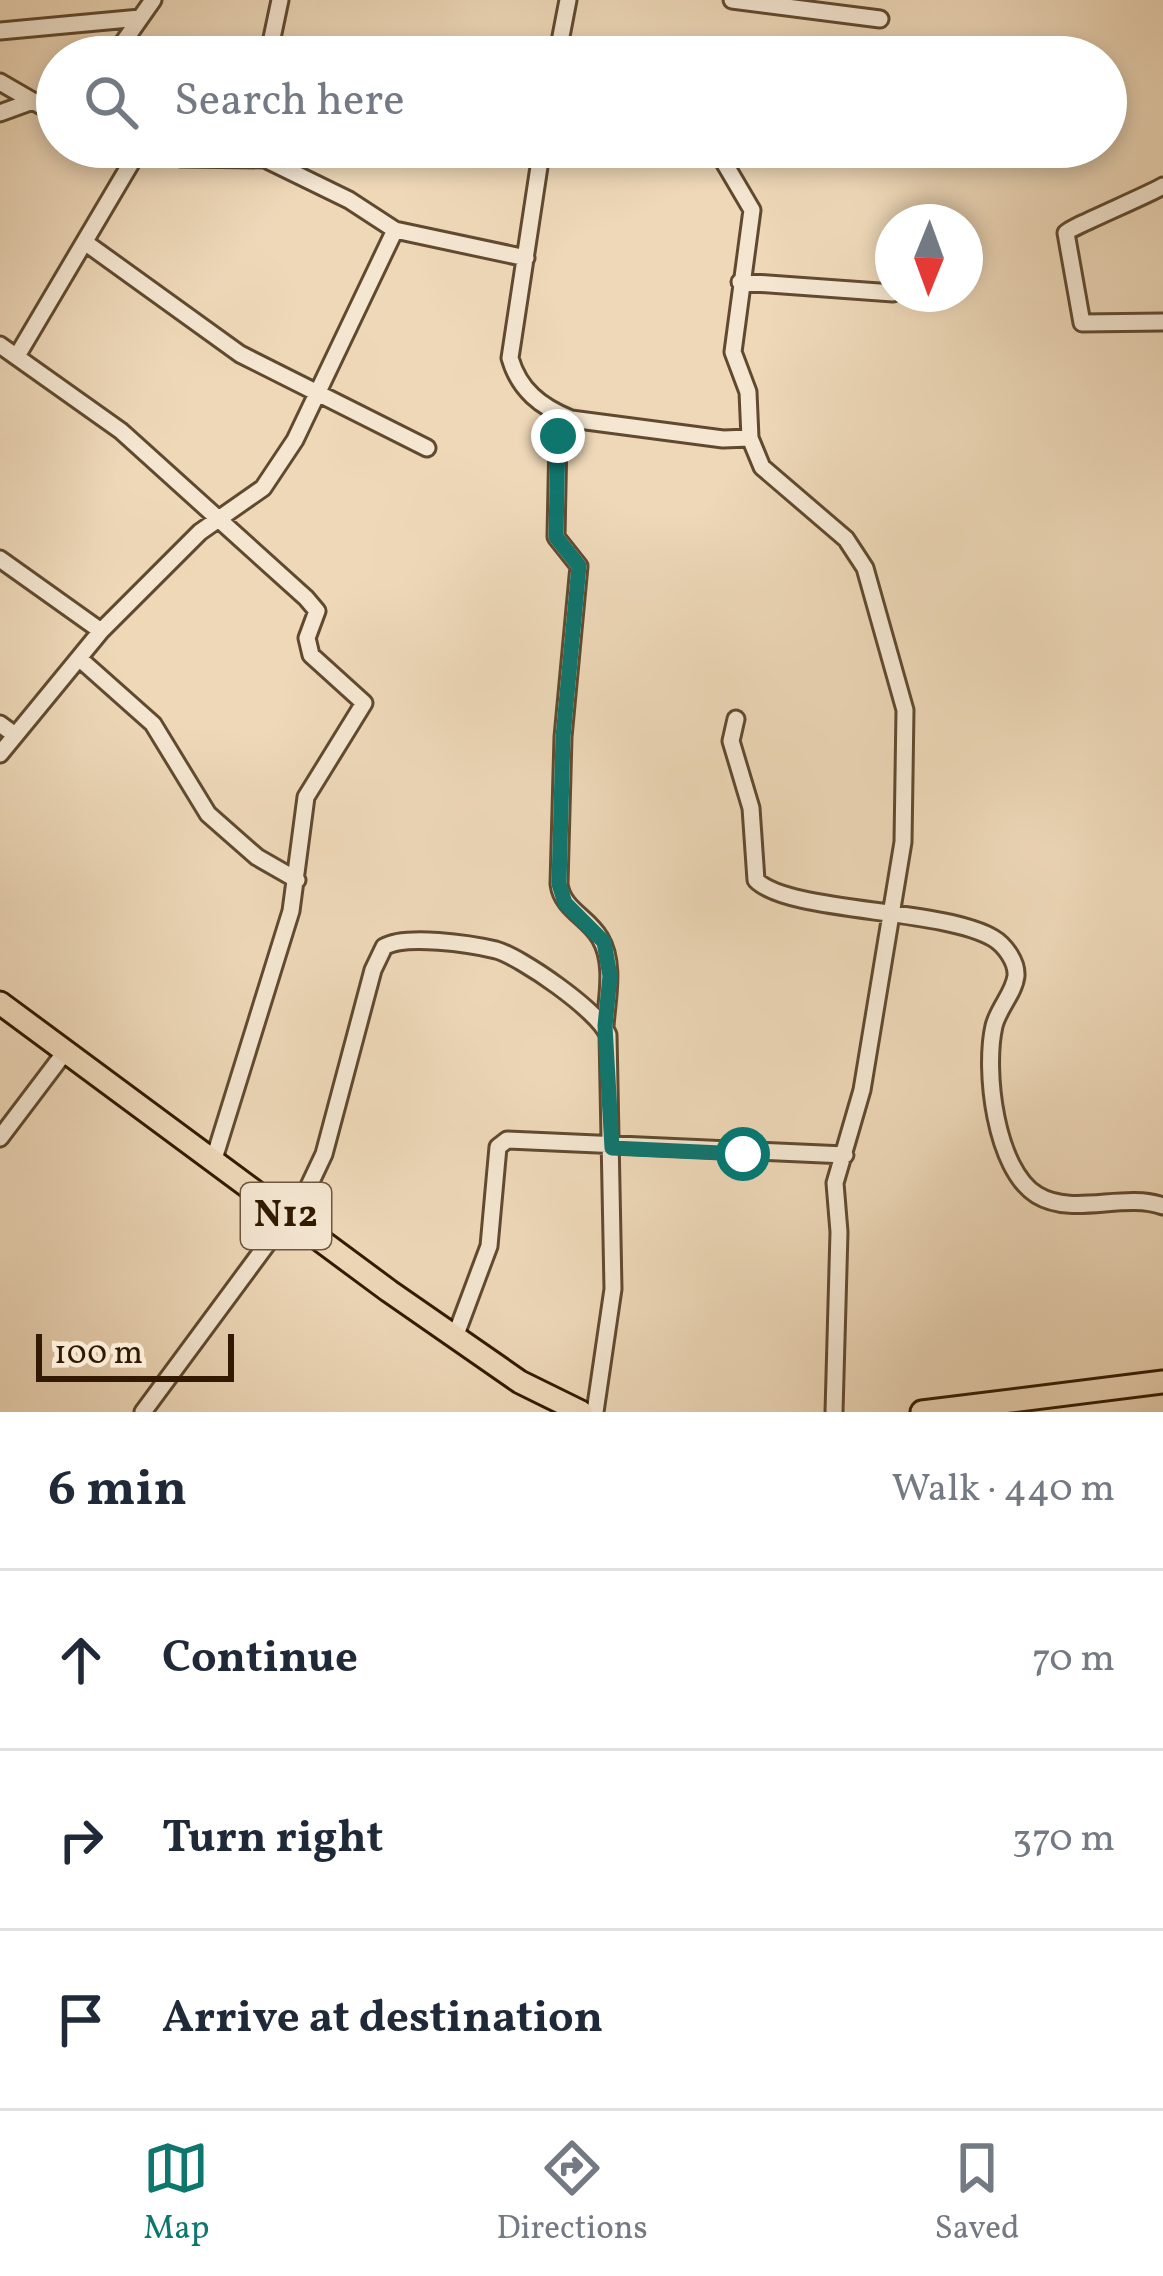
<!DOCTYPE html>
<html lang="en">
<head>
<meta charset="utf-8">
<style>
  :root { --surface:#fff; --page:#f6f6f7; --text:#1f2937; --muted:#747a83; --line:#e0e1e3; --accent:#0f766e }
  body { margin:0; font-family:Vollkorn,serif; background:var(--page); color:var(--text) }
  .compass { position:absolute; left:875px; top:204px; width:108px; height:108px; border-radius:50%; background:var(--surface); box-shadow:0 6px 18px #0003; rotate:181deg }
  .scale { position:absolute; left:36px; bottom:30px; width:198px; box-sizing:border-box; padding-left:12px; border:6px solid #311a01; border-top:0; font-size:33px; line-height:42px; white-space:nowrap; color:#311a01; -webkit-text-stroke:9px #f4e6d1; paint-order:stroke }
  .stop { position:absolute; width:36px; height:36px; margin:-27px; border:9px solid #0f766e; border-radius:50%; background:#fff }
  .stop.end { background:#0f766e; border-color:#fff; box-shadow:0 3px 12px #0008 }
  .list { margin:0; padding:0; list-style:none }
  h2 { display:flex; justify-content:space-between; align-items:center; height:156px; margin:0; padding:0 48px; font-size:51px }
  h2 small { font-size:39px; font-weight:400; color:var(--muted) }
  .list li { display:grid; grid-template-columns:78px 1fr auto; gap:36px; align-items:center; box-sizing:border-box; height:180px; padding:0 48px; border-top:3px solid var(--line) }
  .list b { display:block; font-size:45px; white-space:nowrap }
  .list em { font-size:39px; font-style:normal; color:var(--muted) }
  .icon { flex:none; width:66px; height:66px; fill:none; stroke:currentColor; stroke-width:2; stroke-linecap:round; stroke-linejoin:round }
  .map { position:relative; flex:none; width:1163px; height:1412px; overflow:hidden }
  .search { position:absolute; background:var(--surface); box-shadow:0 6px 18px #0003; left:36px; right:36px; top:36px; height:132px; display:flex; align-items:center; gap:30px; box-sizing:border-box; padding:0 42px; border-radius:66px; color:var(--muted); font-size:45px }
  .sheet { height:696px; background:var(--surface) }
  nav { display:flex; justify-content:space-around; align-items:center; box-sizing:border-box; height:168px; border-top:3px solid var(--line); background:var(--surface); font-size:33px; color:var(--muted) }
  nav a { display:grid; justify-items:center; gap:6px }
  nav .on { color:var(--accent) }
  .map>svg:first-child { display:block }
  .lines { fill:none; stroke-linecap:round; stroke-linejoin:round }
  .minor-casing { stroke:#604a2f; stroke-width:21 }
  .highway-casing { stroke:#311a01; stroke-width:27 }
  .minor { stroke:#f4e6d1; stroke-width:15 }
  .highway { stroke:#eed8b8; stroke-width:21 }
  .route { stroke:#0f766e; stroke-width:15 }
  .labels { text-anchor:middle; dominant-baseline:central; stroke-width:10; stroke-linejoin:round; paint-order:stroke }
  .shield { fill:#f4e6d1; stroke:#6c573f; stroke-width:3 }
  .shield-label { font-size:39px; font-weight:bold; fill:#311a01 }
</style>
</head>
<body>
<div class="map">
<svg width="1163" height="1412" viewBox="0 0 1163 1412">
  <rect width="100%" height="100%" fill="#eed8b8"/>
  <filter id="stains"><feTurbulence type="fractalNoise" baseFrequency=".00167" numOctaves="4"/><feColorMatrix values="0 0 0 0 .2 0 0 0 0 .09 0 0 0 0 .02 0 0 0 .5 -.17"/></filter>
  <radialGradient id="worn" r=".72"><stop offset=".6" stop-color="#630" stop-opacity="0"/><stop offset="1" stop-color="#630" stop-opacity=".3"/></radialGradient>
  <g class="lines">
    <defs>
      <path id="minor" d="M732,0L880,19
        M0,31L140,18
        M113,57L153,0
        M268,57L280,0
        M557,57L568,0
        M0,82L57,115
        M0,113L33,101
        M124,147L181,158L265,159L349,200L395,230L526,258
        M542,147L510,358C519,390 541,407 571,419L723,439L750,438
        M715,147L752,210L733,352L748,392L750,438L762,467L846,539L865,568L905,710L903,842L862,1090L835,1183L839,1232L834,1412
        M1163,186C1146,196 1069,228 1066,233L1082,323L1163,322
        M86,243L240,354L427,448
        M740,282L893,293
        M908,294H914
        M0,345L121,431L306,598L317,611L307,638L311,655L364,703L306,797L291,911L213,1162
        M17,356L137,153
        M551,411L558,436L556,537L579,566L563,737L559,884C562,909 588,917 600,938C615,963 607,998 605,1026
        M0,559L101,631
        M81,660L153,724L208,814L257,857L297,880
        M736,719L731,741L751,808L756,880C788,913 942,908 993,938C1005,945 1017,962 1016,976C1014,993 998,1009 994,1026C984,1070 995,1169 1037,1195C1073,1217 1124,1192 1163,1206
        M0,724L15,735
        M0,754L101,631L200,532L263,488L295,440L395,230
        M0,1138L65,1052
        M455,1337L489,1246L498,1147L507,1140L845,1155
        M143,1412L307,1190L324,1154L373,970L384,947C405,934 471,944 496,950C521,957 599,1011 608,1035L613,1289L595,1412"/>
      <path id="highway" d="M0,1003L389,1291L520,1382L581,1412
        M922,1412L1163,1382"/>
    </defs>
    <!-- minor casing -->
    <use href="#minor" class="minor-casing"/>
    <!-- highway casing -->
    <use href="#highway" class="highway-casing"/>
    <!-- minor -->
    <use href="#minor" class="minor"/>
    <!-- highway -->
    <use href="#highway" class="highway"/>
  </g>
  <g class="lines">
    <!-- route -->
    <path class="route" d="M558,436L556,537L579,566L563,737L559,884L565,903L604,942L610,976L605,1026L612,1148L743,1154"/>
  </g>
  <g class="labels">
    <!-- shield labels -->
    <rect class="shield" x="241" y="1183" width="90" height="66" rx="9"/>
    <g class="shield-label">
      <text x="286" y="1216">N12</text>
    </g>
  </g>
  <rect width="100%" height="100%" filter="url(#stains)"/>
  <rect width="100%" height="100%" fill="url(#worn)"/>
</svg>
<svg class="compass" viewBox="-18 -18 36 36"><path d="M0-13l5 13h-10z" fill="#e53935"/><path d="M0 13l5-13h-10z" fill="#747a83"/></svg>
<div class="scale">100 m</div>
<div class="stop" style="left:743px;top:1154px"></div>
<div class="stop end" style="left:558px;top:436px"></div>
<div class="search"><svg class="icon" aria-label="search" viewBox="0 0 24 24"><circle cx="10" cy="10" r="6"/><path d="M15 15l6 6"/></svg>Search here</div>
</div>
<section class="sheet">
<h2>6 min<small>Walk · 440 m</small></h2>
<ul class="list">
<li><svg class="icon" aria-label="ahead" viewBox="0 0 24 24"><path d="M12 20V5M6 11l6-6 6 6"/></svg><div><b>Continue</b></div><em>70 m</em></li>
<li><svg class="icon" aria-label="right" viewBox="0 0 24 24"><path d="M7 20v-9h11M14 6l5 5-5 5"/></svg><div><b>Turn right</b></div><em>370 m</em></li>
<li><svg class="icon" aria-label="arrive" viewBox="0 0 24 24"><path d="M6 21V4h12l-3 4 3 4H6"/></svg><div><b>Arrive at destination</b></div></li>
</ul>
</section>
<nav>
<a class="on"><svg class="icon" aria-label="map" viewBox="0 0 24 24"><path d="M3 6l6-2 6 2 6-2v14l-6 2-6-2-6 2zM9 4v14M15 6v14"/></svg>Map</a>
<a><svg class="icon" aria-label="directions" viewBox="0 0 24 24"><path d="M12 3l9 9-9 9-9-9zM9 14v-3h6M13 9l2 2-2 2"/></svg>Directions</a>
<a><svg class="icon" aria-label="saved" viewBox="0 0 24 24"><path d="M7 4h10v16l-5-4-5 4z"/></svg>Saved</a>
</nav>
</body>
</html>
